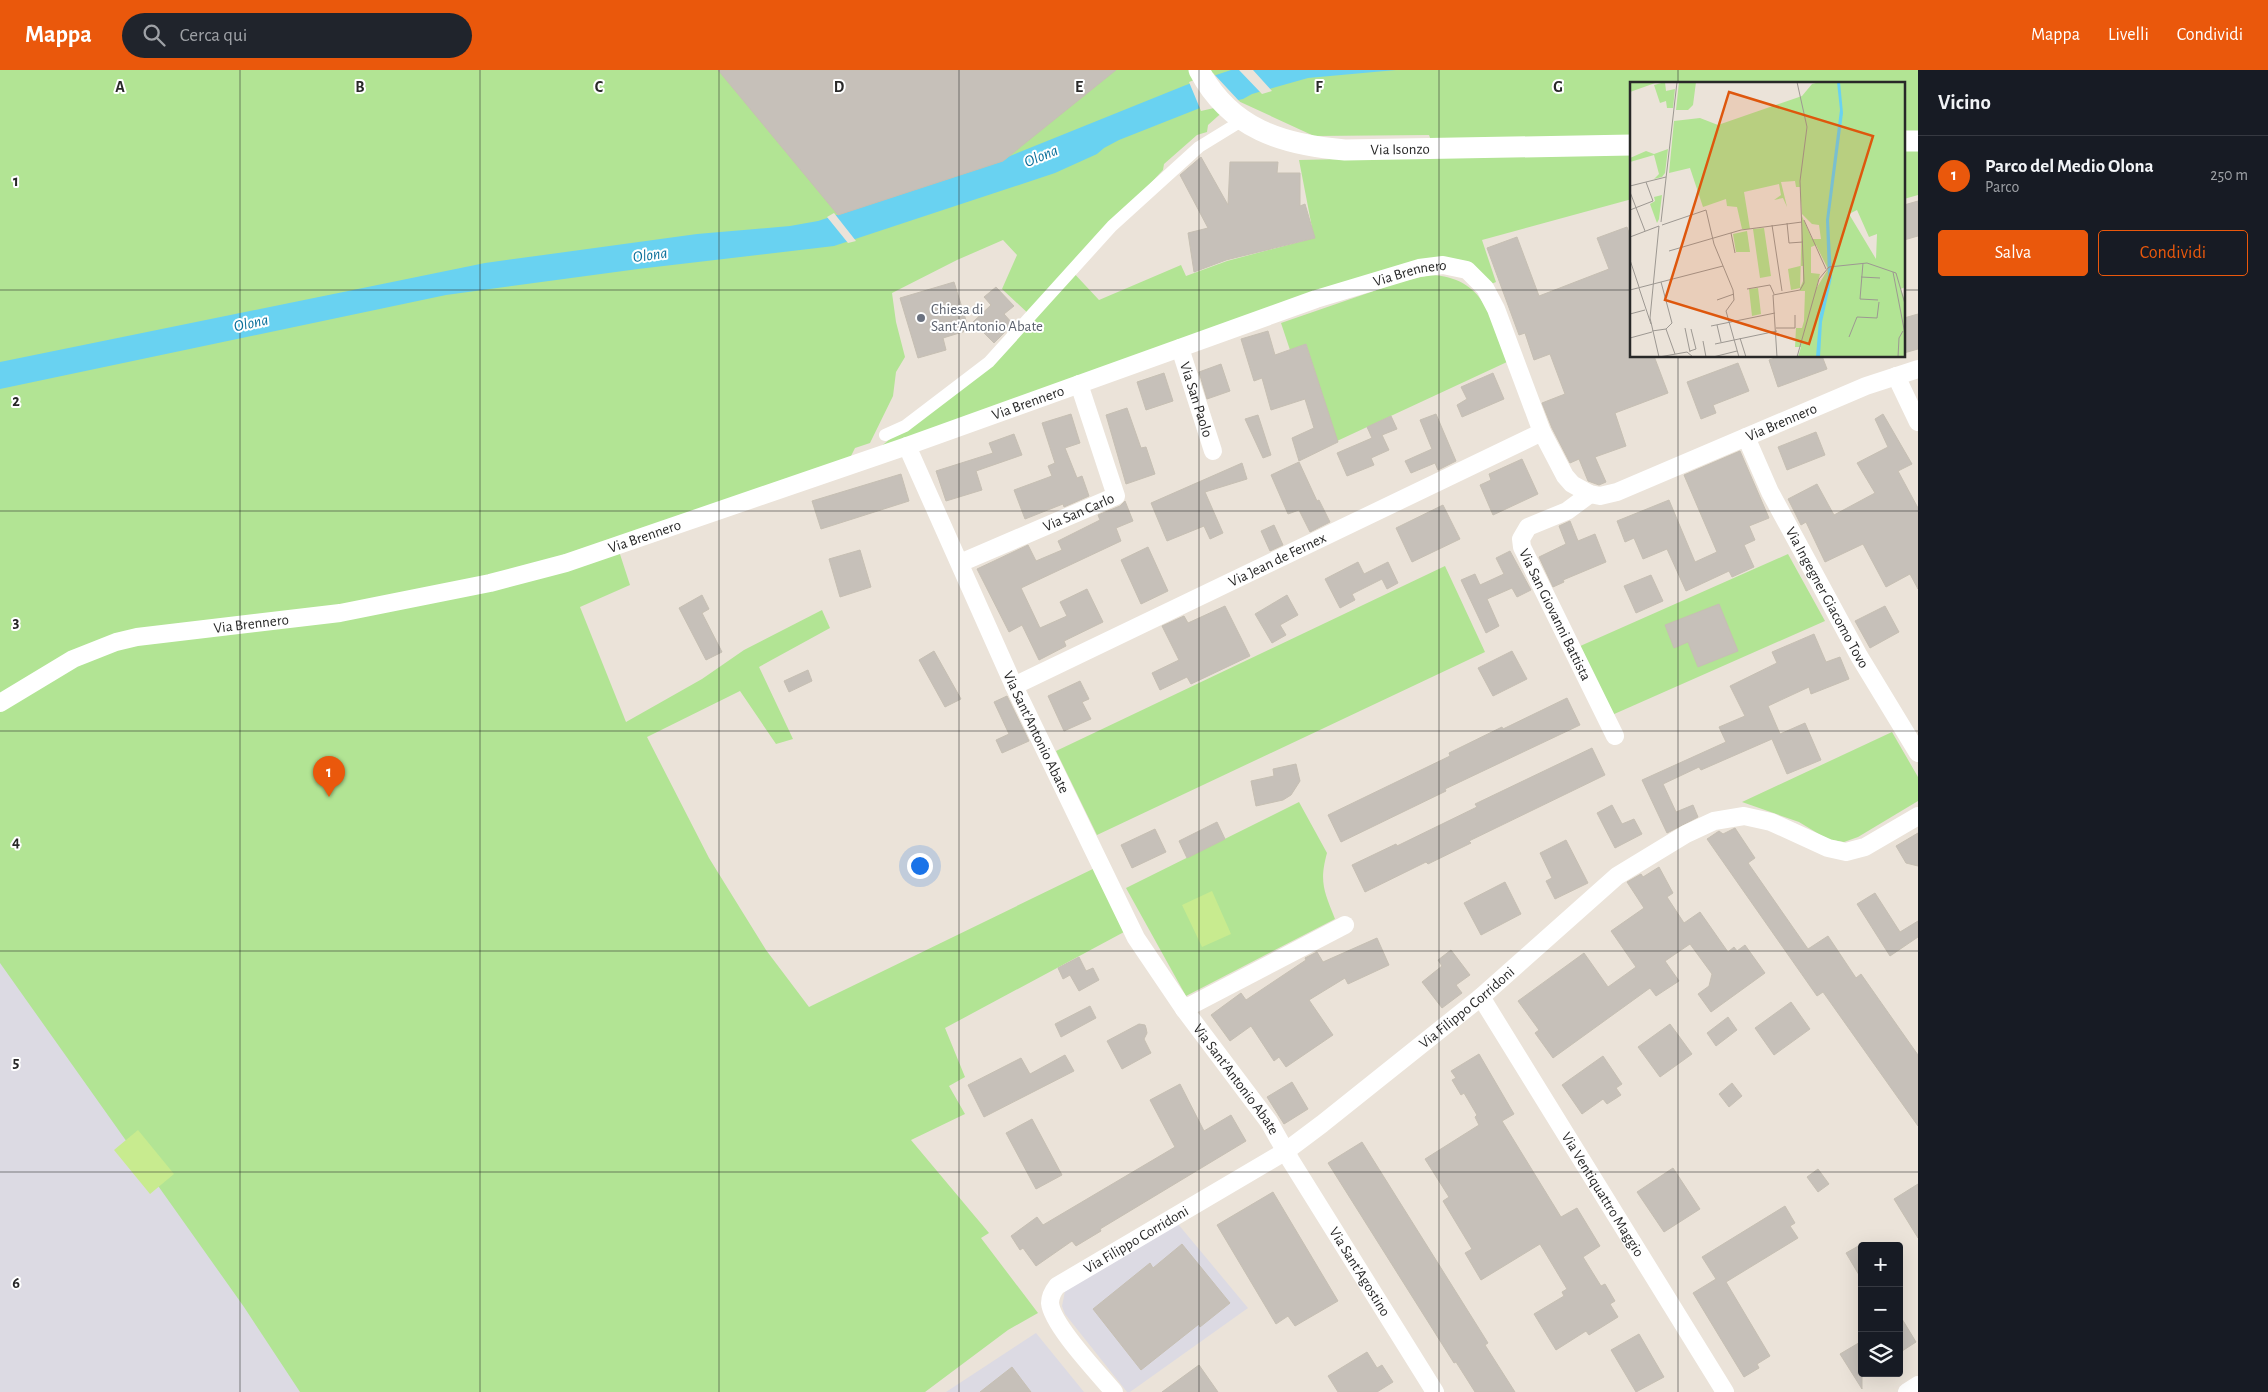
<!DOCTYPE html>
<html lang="it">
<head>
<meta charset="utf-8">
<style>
  :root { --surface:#171b24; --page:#20242c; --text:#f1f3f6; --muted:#9ea1a6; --line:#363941; --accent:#ea580c }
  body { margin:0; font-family:"Alegreya Sans",sans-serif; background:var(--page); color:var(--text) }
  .controls { position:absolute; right:15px; bottom:15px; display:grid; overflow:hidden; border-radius:5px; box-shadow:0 5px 20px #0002 }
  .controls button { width:45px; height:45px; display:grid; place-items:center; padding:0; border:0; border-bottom:1px solid var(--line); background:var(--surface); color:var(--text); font:25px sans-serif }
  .you { position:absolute; left:919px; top:795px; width:18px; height:18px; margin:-12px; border:4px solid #fff; border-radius:50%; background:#1a73e8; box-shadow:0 0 0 8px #1a73e833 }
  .badge { display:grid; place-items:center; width:32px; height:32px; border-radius:50%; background:var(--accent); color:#fff; font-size:16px; font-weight:700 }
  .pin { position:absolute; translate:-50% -41px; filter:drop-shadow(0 1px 2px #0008) }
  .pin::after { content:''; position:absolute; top:26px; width:18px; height:15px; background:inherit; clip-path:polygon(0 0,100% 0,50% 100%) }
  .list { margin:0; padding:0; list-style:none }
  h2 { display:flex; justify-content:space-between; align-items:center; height:65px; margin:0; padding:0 20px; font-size:21px }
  h2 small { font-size:16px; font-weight:400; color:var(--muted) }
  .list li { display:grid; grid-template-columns:32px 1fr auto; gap:15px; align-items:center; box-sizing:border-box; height:80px; padding:0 20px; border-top:1px solid var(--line) }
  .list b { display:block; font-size:19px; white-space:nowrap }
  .list p { margin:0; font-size:16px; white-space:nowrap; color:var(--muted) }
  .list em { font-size:16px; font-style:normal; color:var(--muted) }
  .actions { display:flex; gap:10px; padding:15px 20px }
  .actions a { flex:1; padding:11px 0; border:1px solid var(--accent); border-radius:5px; text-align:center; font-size:18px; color:var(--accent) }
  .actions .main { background:var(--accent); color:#fff }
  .icon { flex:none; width:28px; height:28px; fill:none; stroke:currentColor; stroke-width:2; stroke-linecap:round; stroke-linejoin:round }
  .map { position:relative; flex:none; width:1918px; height:1322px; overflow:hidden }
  header { display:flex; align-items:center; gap:30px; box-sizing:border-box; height:70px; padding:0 25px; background:var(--accent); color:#fff }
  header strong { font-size:24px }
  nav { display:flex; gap:28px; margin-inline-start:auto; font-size:18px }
  .search { width:350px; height:45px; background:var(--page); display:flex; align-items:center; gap:12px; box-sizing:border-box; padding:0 18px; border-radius:28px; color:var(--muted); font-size:19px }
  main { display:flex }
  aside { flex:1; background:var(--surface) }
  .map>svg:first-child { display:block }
  .industrial { fill:#dcdae3 }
  .green { fill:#b2e494; fill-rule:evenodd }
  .pitch { fill:#c8eb8f }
  .water { fill:#69d2f1 }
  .pier { fill:#ebe3d9 }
  .building { fill:#c6c0b9; stroke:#c6bfb3 }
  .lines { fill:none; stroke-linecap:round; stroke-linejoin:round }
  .pedestrian { stroke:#fff; stroke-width:12 }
  .minor { stroke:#fff; stroke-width:18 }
  .tertiary { stroke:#fff; stroke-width:21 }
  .grid { fill:none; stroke:#282828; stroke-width:1; stroke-opacity:0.55 }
  .worship-dot { fill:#6b7280; stroke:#fff; stroke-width:2 }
  .labels { text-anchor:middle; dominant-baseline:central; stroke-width:4; stroke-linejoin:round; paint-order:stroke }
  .street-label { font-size:15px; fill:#282828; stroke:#fff }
  .worship-label { font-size:15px; fill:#5b616d; stroke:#fff; text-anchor:start }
  .water-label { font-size:16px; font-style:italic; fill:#0a6f9a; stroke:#fff }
  .inset-road { fill:none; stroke:#9d9892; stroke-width:1 }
  .view { fill:#de570d; fill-opacity:0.15; stroke:#de570d; stroke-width:2.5 }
  .inset-edge { fill:none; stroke:#282828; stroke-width:2.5 }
  .grid-label { font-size:16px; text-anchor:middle; font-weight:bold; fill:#282828; stroke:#fff; stroke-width:4; stroke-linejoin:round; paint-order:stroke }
</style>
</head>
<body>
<header>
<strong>Mappa</strong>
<div class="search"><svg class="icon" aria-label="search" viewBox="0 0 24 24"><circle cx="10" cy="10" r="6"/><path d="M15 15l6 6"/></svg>Cerca qui</div>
<nav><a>Mappa</a><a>Livelli</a><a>Condividi</a></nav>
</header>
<main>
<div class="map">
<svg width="1918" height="1322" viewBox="0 0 1918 1322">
  <rect width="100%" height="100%" fill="#ebe3d9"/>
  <!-- industrial -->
  <path class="industrial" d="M0,855L369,1322H0Z
    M1178,1154L1248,1238L1130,1322H1127L1065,1244L1062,1236L1065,1221Z
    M1036,1263L1084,1322H946Z"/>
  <!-- green -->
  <path class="green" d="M0,0H1918V125L1904,129V14H1632V129L1482,170L1496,212L1484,217L1442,194L864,390L951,320L1031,246L1002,219L1017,185L1003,170L957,190L892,223L896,252L905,287L896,302L893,326L870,373L855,378L847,394L617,475L630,515L580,537L626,652L702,609L744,580L822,540L830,558L759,597L793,669L776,674L740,621L647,667L709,788L766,880L809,937L1099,796L1124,862L945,958L965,1007L949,1016L965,1044L911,1070L989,1163L981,1168L1038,1243L1008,1260L925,1322H300L244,1237L0,893ZM1236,30L1314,66L1429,65L1437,87L1299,90L1314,168L1227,191L1186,206L1181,195L1099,230L1070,199L1163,100L1164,94L1197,65L1207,62L1208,55Z
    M1430,205C1485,207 1491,248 1507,292L1337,371L1306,274L1290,280L1281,253L1400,212Z
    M1788,484L1825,551L1612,645L1578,577Z
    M1445,496L1485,582L1097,765L1056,681Z
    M1892,662L1918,707V731L1858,767L1844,772L1827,769L1799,752L1742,732Z
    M1299,732L1327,783C1319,812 1324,821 1335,849L1186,926L1126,818Z"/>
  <!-- pitch -->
  <path class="pitch" d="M1212,821L1231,864L1202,877L1182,835Z
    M138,1060L174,1104L150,1124L114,1080Z"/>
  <!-- water -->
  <path class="water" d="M1231,0H1396L1308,8L1252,24L1243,29L1200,38L1119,70L1104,78L1097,84L1055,103L834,176L638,199L446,225L0,319V292L485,193L697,164L790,156L818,151L1003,91L1010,86L1186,15Z"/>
  <!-- pier -->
  <path class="pier" d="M1239,0H1253L1272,21L1262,24Z
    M1213,3L1240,32L1201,41L1189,12Z
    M834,143L856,171L848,173L827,147Z"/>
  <!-- building -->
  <path class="building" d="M718,0H1116L1003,91L838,145Z
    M1201,87L1228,135L1230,92H1278L1277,103H1300V136L1305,134L1315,168L1226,190L1194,202L1188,163L1208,158L1180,105Z
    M1918,131V166L1904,170V135Z
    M1627,157L1632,171V286H1654L1668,323L1615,343L1626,376L1595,387L1606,412L1599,415L1588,411L1579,389L1570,393L1552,358L1542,333L1565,324L1550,284L1534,290L1525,263L1519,265L1487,178L1517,167L1539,226L1609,199L1597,168Z
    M954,212L969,260L943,268L946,280L918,288L900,228Z
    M996,217L1014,236L1004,244L1013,254L994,273L973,252L991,235L984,227Z
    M1918,244V279L1904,283V248Z
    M1268,261L1275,285L1306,274L1338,372L1299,391L1292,368L1314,358L1305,329L1271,340L1262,308L1254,311L1241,269Z
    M1781,286H1822L1827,299L1778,317L1769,290Z
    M1738,293L1749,321L1713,335L1716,343L1701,349L1687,312Z
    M1221,294L1230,321L1207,329L1199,302Z
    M1164,303L1173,331L1146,340L1137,312Z
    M1493,303L1504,329L1462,347L1457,335L1467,329L1461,317Z
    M1127,338L1141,378L1146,377L1155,404L1126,414L1106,345Z
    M1071,344L1080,373L1065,378L1077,408L1082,406L1089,426L1064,437L1063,434L1025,449L1014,420L1052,406L1048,396L1055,393L1042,353Z
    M1436,344L1456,391L1438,400L1435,393L1411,403L1405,391L1432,379L1420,350Z
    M1883,344L1912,394L1898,401L1918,438V519L1910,504L1886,517L1863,474L1825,492L1806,452L1801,455L1788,429L1817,414L1834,445L1875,423L1857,393L1888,377L1875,349Z
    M1258,345L1271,385L1263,388L1245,349Z
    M1391,346L1397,359L1382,365L1389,380L1371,388L1374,395L1347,406L1337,383L1372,368L1367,357Z
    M1816,362L1825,385L1787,400L1778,377Z
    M1014,364L1022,385L976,401L982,420L946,431L936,401L993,383L989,373Z
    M1740,381L1769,448L1749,456L1755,470L1744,475L1754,497L1732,507L1729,501L1686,521L1667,479L1643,489L1634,468L1625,472L1617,451L1669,430L1695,492L1717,482L1684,405Z
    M1522,389L1538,424L1493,445L1480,415L1491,410L1489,404Z
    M1299,392L1317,431L1319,430L1330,452L1310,462L1299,440L1288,444L1271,405Z
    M1242,393L1247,409L1205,422L1223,463L1210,469L1204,456L1167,471L1151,433Z
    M901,404L909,431L821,459L812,431Z
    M1125,431L1133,451L1116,458L1121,471L1021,518L1040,558L1067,546L1060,532L1087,519L1103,552L1064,571L1066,576L1039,590L1022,555L1009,562L977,499L1028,475L1036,491L1062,480L1058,471L1100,450L1098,445L1120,436Z
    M1443,435L1460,469L1412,492L1396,458Z
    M1570,451L1578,471L1595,464L1606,492L1563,510L1564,512L1553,517L1539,487L1566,474L1559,456Z
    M1274,455L1283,475L1270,481L1261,461Z
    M1148,477L1168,521L1141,534L1121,490Z
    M860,480L871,517L840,527L829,489Z
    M1510,481L1531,520L1517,527L1512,518L1487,529L1499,556L1486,563L1461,510L1475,504L1480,515L1504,504L1496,488Z
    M1358,492L1364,504L1388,492L1398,513L1387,519L1382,509L1352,524L1355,530L1340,538L1325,509Z
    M1651,505L1663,531L1636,543L1624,516Z
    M702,525L709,539L702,543L722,582L706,590L679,538Z
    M1287,525L1298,545L1280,555L1286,565L1272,573L1255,544Z
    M1719,534L1738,581L1698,597L1688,572L1674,578L1665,555Z
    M1225,536L1250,586L1191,614L1187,607L1160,620L1152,603L1179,590L1162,556L1184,546L1188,553Z
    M1885,536L1899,562L1870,578L1855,551Z
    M1814,564L1826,592L1840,587L1849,609L1811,624L1809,617L1768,636L1780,664L1805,653L1821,690L1787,704L1772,669L1701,700L1699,697L1663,714L1676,742L1693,735L1698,747L1667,763L1642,710L1726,672L1719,657L1745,646L1730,616L1777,593L1772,582Z
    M934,581L961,629L945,637L919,590Z
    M1512,581L1527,609L1493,626L1478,598Z
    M808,600L812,611L789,622L784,611Z
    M1080,611L1089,629L1082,632L1091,649L1064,661L1048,626Z
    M1007,626L1029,671L1002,683L996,670L1009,664L994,632Z
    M1567,628L1580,655L1445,719L1446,721L1341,772L1328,745L1450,686L1449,683L1502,657L1503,659Z
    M1592,678L1605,705L1469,771L1471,773L1428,794L1426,792L1365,822L1352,795L1396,774L1397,776L1477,737L1475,734Z
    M1296,694L1300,711L1291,725L1283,730L1256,736L1251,711L1274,706L1273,699Z
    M1612,735L1622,754L1634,749L1642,764L1615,778L1597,743Z
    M1217,752L1225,769L1187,788L1179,771Z
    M1735,758L1755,788L1748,793L1808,879L1828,866L1856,908L1861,904L1918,985V1056L1823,922L1817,926L1707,769L1719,761L1723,764Z
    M1155,759L1166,782L1132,798L1121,775Z
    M1918,763V796L1906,793L1896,776Z
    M1566,770L1588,813L1555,829L1546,811L1552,808L1540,783Z
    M1659,797L1673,823L1667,827L1684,853L1700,842L1728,882L1734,877L1737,881L1745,875L1765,903L1711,942L1698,924L1709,916L1712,904L1690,874L1665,891L1679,911L1656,926L1650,918L1553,988L1535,963L1539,960L1518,931L1584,883L1608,917L1636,897L1611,861L1644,838L1627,812L1641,804L1643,807Z
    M1505,812L1521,844L1481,865L1464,833Z
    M1875,823L1900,862L1918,851V867L1890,886L1857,834Z
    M1377,868L1389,895L1348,914L1345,908L1309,930L1333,965L1286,997L1279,987L1274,991L1251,956L1230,971L1211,945L1241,923L1246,930L1306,890L1305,888L1317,882L1323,892Z
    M1451,880L1470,905L1456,915L1462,923L1442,938L1422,912L1442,896L1438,890Z
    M1079,887L1086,901L1093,898L1099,910L1079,921L1070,905L1063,909L1058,898Z
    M1791,932L1810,959L1774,985L1755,958Z
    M1090,936L1096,948L1061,967L1055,954Z
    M1728,947L1737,960L1716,976L1707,963Z
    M1139,954L1145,955L1146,958L1147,963L1144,969L1151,983L1122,999L1107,971Z
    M1670,954L1692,984L1660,1007L1638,977Z
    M1479,984L1514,1044L1502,1051L1561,1147L1577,1138L1600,1176L1583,1187L1601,1216L1605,1214L1615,1231L1610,1234L1618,1247L1589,1265L1586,1261L1556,1280L1534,1244L1564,1226L1562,1222L1567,1219L1540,1174L1481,1210L1465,1183L1472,1179L1443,1131L1449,1127L1425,1089L1479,1055L1475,1047L1477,1045L1464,1023L1461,1025L1452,1010L1456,1008L1451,1001Z
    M1065,985L1074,1001L984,1047L968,1015L1021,988L1030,1004Z
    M1603,986L1622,1014L1616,1018L1621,1025L1607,1034L1603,1029L1582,1044L1562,1015Z
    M1292,1012L1308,1039L1284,1054L1267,1027Z
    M1732,1013L1742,1026L1729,1037L1719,1024Z
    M1180,1014L1204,1061L1231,1045L1246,1071L1100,1159L1101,1161L1076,1176L1072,1171L1036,1196L1023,1178L1020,1180L1011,1166L1037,1147L1043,1155L1175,1077L1150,1030Z
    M1032,1049L1062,1105L1036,1119L1006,1063Z
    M1362,1072L1488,1273L1485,1275L1515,1322H1475L1456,1292L1454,1293L1328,1093Z
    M1673,1098L1700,1139L1664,1162L1637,1122Z
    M1818,1099L1829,1114L1818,1122L1807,1107Z
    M1918,1114V1168L1894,1129Z
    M1273,1122L1338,1231L1295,1256L1288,1246L1276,1254L1217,1155Z
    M1785,1136L1795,1153L1790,1156L1798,1168L1726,1212L1770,1286L1757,1294L1759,1298L1744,1307L1693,1223L1716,1209L1702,1187Z
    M1182,1174L1230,1233L1200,1257L1199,1254L1141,1300L1093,1239L1150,1193L1153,1198Z
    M1862,1174V1210L1846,1183Z
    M1899,1244L1916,1272L1899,1283Z
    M1639,1264L1664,1307L1636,1322L1611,1280Z
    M1862,1271V1319L1840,1284Z
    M1367,1282L1377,1298L1382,1295L1393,1312L1377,1322H1338L1328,1306Z
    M1199,1295L1218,1322H1162Z
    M1012,1297L1031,1322H980Z"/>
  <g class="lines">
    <!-- pedestrian -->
    <path class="pedestrian" d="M885,365L905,356L989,292L1112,156L1199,77L1243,50"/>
    <!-- minor -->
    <g class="minor">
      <path id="s1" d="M1180,278L1213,381"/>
      <path d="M1896,306L1918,352"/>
      <path id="s2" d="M1746,367L1770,422L1859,586L1918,683"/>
      <path id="s3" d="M907,376L1014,616L1136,868L1184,939L1269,1052L1291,1091L1435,1322"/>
      <path id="s4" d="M1590,424L1567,441L1528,457L1521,469L1522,477L1615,666"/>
      <path id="s5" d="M960,493L1116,426L1079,314"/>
      <path id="s6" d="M1014,616L1542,362"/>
      <path id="s7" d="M0,633L73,589L116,572L137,567L340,543L490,513L566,493L907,376L1316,229L1419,198L1443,195L1467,200L1485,218L1496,239L1542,362L1565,406L1572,414L1590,424L1600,426L1617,422L1866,316L1918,299"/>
      <path id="s8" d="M1481,927L1725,1322"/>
      <path d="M1184,939L1345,855"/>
      <path id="s9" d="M1114,1322C1099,1304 1052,1255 1050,1233C1050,1226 1053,1221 1057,1216L1286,1081L1322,1054L1481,927L1617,806L1686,764L1714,751L1744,746L1771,752L1828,778L1846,782L1865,777L1918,746"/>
      <path d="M1907,1322L1918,1315"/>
    </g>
    <!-- tertiary -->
    <g class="tertiary">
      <path id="s10" d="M1199,0C1230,59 1283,75 1345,80L1632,75"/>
      <path d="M1904,71H1918"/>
    </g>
  </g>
  <!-- grid -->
  <path class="grid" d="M240,0V1322M480,0V1322M719,0V1322M959,0V1322M1199,0V1322M1439,0V1322M1678,0V14M0,220H1632M1904,220H1918M1678,286V1322M0,441H1918M0,661H1918M0,881H1918M0,1102H1918"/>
  <!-- markers -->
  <circle class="worship-dot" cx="921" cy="248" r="5"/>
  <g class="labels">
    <!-- street labels -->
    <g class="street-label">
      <text stroke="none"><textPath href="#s10" startOffset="230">Via Isonzo</textPath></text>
      <text stroke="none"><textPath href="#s7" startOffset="1482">Via Brennero</textPath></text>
      <text stroke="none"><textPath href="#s1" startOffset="54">Via San Paolo</textPath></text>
      <text stroke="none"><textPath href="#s7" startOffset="1078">Via Brennero</textPath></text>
      <text stroke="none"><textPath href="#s7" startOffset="2008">Via Brennero</textPath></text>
      <text stroke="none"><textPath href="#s5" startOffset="129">Via San Carlo</textPath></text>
      <text stroke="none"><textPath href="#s7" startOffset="672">Via Brennero</textPath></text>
      <text stroke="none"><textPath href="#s6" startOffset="292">Via Jean de Fernex</textPath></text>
      <text stroke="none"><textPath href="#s2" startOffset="180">Via Ingegner Giacomo Tovo</textPath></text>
      <text stroke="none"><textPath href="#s4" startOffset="168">Via San Giovanni Battista</textPath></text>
      <text stroke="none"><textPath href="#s7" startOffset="268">Via Brennero</textPath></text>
      <text stroke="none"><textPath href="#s3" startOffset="314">Via Sant'Antonio Abate</textPath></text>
      <text stroke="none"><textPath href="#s9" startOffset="626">Via Filippo Corridoni</textPath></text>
      <text stroke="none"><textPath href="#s3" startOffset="716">Via Sant'Antonio Abate</textPath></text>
      <text stroke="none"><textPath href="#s8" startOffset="232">Via Ventiquattro Maggio</textPath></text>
      <text stroke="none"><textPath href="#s9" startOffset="221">Via Filippo Corridoni</textPath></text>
      <text stroke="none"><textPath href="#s3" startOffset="945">Via Sant'Agostino</textPath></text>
    </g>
    <!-- worship labels -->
    <g class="worship-label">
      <text x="931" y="239">Chiesa di<tspan x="931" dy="17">Sant'Antonio Abate</tspan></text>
    </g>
    <!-- water labels -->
    <g class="water-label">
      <text transform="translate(1041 86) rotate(-22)">Olona</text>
      <text transform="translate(650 185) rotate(-8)">Olona</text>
      <text transform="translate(251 253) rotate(-12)">Olona</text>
    </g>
  </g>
  <!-- overview -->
  <g transform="translate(1630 12)">
    <rect width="275" height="275" fill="#ebe3d9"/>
    <path d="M0,0H28L0,10ZM35,0L36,9L45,7L43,26H37L36,19L30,21L24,3ZM49,0H66L63,23L58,28H46ZM190,0H275V205L271,207L275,219V275H168L171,265H165L166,246H172L174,239L175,209H170L172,134L182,157H191L189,143L182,142L172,132L170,105H166L165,99L151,100L157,125L153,116L144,118L151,113L149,102L114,110L120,147H112L107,125L97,124L96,117L73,125L60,86L39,91L44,39L70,36L88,43L172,14L182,2ZM227,128L239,155L247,152L246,177L219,132ZM186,163L198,187L186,207L190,192L181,191V165ZM38,67L35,91L32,95L24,97L29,92L24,73L0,80V76L16,69L24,72ZM32,113L29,137L27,141L20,122L25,119L24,115ZM134,146L141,194L130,196L123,147ZM117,149L120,170H106L103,152ZM170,184H173V199L170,206L161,208L158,187ZM128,206L131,232L122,234L119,207Z" fill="#b2e494" fill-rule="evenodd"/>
    <path d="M207,0H210L213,31L199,138L202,195L192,240L190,275H186L189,237L198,195L196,138L210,28Z" fill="#69d2f1"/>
    <path class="inset-road" d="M0,104L36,95M0,110L15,149M0,128L23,119L16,100M174,138L196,187M31,140L47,0M157,141L159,161L173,160M32,143L76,128L84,162L103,208L104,218L96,229L109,275M142,143L152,209M29,144L20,236L29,275M101,151L105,171M0,155L29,144M39,169L111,148L172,140M0,178L9,205M233,181L230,217L248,218M263,190L275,252M231,195L250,196M31,200L42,241L36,247M9,206L21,242M117,207L140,203L144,212M0,208L93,184M87,218L104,212M0,232L15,228M87,243L91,260M81,244L145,231M55,246L60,270M146,246H165V233M22,249L36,247L45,272M219,255L227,235L247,236L249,220M0,256L22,250M110,256L116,275M73,259L76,275M85,262L147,249M60,269L66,267L61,247M29,275L57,270L63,275M83,275L107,269M147,275L143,213L170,208L174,201L170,99L177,45L167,0M167,275L189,197L199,185L237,181L266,191L275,222M268,275L269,256L273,249"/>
    <path class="view" d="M99,10L243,54L179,262L35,218Z"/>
    <rect width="275" height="275" class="inset-edge"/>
  </g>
  <g class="grid-label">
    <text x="120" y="22">A</text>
    <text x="360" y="22">B</text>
    <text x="599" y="22">C</text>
    <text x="839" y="22">D</text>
    <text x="1079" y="22">E</text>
    <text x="1319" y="22">F</text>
    <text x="1558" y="22">G</text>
    <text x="16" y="116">1</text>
    <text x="16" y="336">2</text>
    <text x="16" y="557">3</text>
    <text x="16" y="777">4</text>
    <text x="16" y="997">5</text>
    <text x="16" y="1218">6</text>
  </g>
</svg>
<div class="controls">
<button>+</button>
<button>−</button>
<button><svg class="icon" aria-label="layers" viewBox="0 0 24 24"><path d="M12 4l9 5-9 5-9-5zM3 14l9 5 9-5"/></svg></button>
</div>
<div class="you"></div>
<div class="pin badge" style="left:329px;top:727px">1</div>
</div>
<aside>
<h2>Vicino<small></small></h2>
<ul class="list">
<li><span class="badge">1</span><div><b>Parco del Medio Olona</b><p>Parco</p></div><em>250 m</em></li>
</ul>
<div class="actions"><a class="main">Salva</a><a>Condividi</a></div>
</aside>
</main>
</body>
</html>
